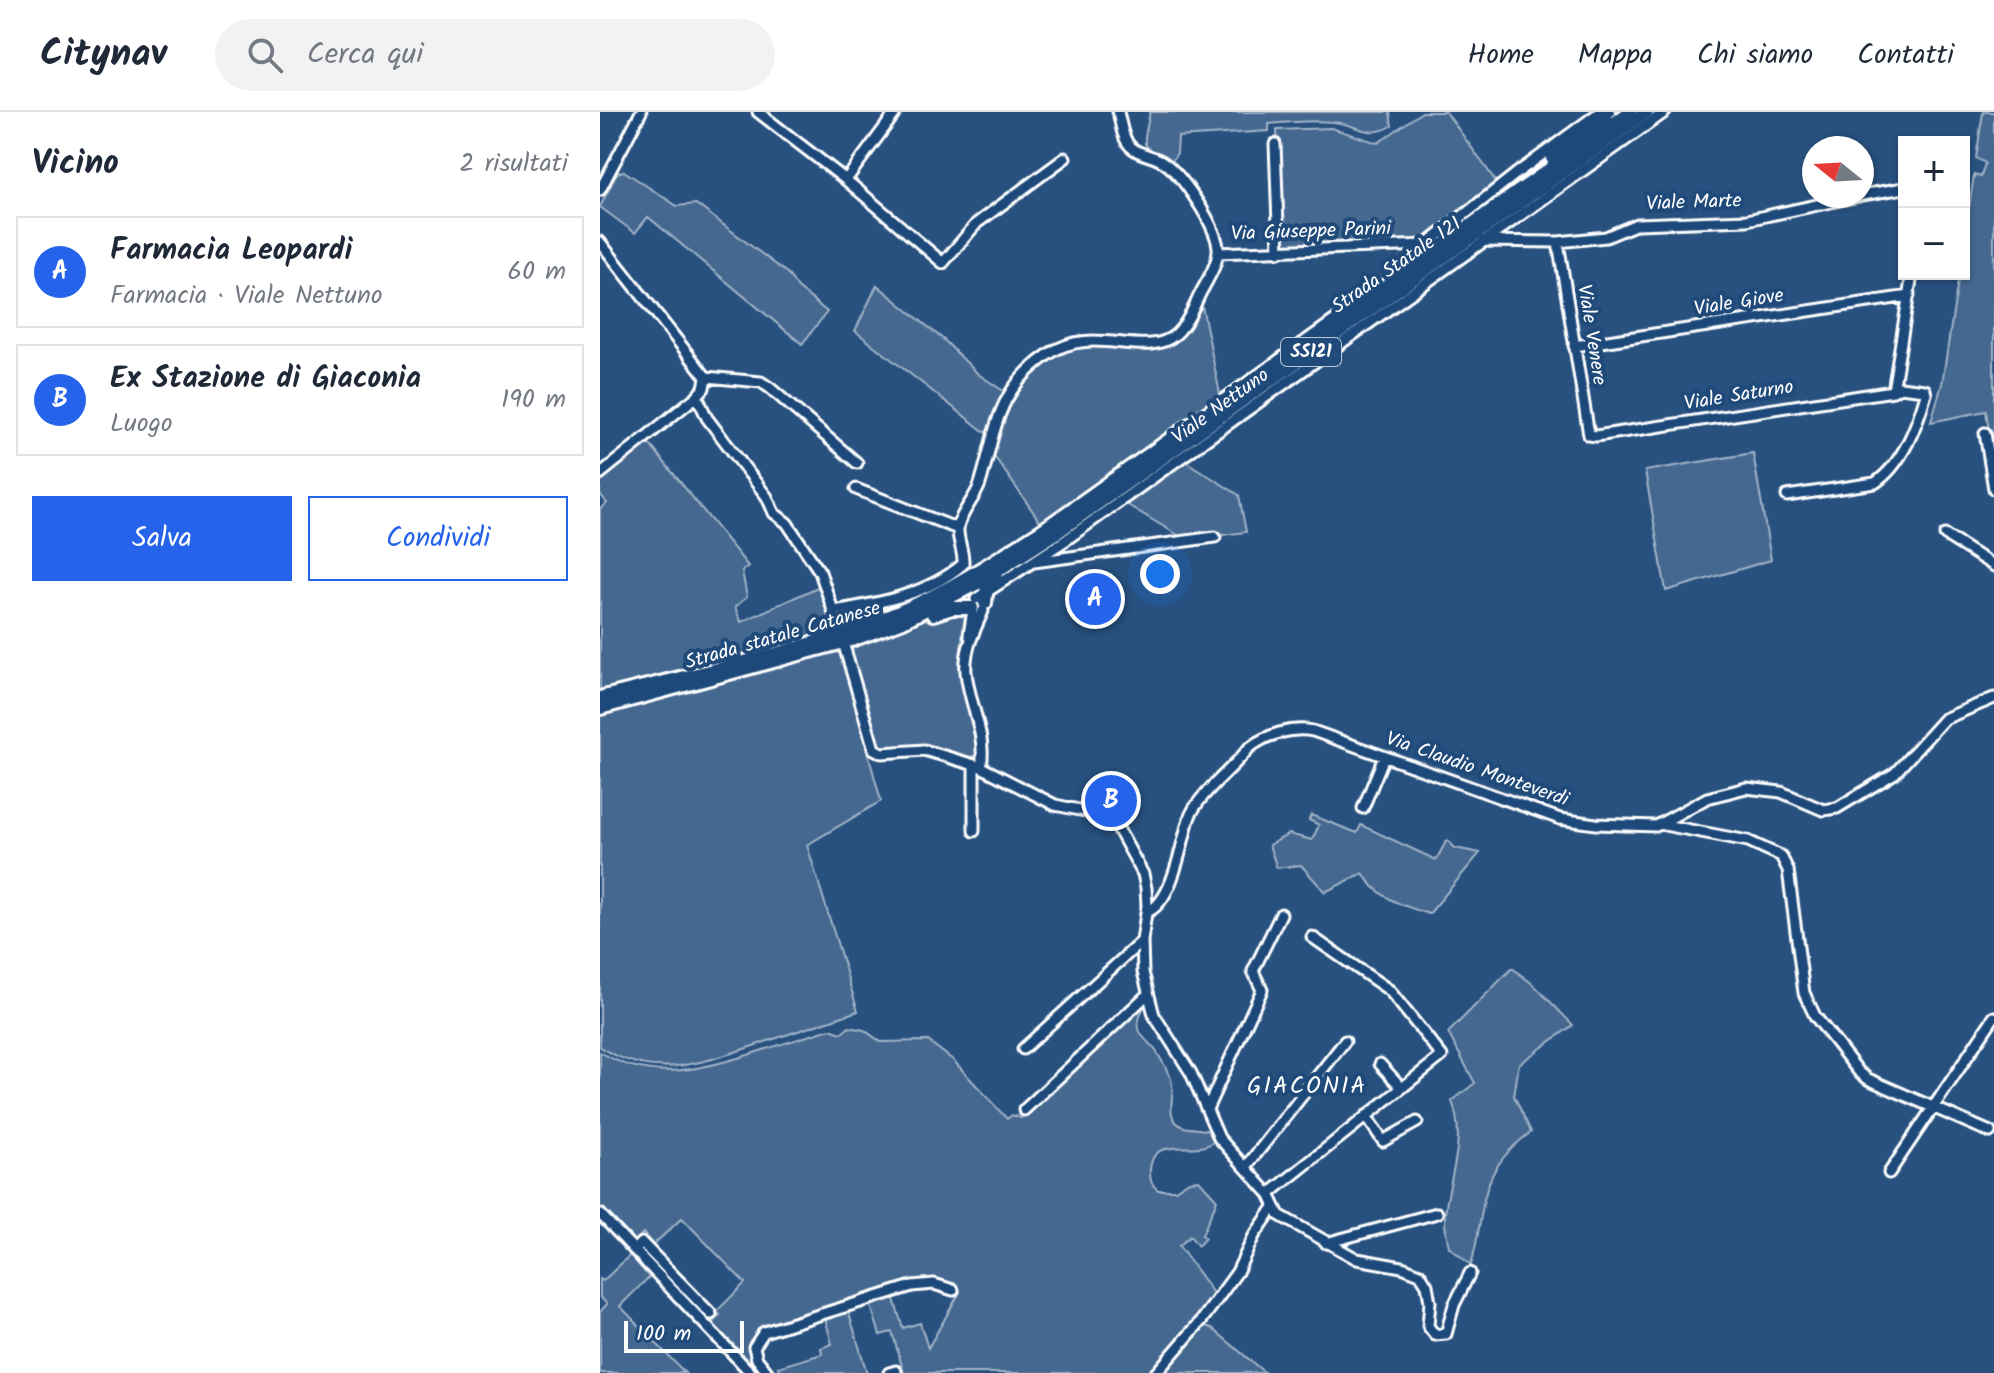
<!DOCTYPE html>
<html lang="it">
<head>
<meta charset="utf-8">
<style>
  :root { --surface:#fff; --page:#f2f2f3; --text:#1f2937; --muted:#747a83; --line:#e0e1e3; --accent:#2563eb }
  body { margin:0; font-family:Kalam,sans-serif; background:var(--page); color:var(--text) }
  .controls { position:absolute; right:24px; top:24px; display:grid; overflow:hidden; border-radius:0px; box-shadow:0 2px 6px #0004 }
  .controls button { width:72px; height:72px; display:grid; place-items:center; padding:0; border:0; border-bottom:2px solid var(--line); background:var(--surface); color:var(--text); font:40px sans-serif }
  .compass { position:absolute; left:1202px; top:24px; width:72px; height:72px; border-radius:50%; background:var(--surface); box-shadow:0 2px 6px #0004; rotate:288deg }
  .scale { position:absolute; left:24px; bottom:20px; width:120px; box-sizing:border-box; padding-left:8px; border:4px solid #fff; border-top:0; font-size:22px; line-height:28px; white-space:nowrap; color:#fff; -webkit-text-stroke:6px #1f4a7a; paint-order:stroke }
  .you { position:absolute; left:560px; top:462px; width:28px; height:28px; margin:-20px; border:6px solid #fff; border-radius:50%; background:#1a73e8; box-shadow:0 0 0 12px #1a73e833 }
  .badge { display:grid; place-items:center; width:52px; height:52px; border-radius:50%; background:var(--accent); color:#fff; font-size:26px; font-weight:700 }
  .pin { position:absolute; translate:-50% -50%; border:4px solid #fff; box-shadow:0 2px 8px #0006 }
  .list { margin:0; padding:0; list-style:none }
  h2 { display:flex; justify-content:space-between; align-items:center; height:104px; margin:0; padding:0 32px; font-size:34px }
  h2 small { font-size:26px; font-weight:400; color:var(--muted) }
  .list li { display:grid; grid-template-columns:52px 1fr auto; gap:24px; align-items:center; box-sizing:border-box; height:112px; margin:0 16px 16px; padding:0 16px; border:2px solid var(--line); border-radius:0px }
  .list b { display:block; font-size:30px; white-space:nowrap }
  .list p { margin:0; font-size:26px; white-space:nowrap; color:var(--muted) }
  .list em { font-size:26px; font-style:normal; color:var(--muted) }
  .actions { display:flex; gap:16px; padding:24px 32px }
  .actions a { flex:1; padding:18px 0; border:2px solid var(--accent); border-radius:0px; text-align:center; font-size:28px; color:var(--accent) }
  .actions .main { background:var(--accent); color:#fff }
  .icon { flex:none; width:44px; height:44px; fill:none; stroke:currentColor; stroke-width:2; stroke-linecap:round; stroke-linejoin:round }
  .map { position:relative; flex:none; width:1394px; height:1261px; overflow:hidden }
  header { display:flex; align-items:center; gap:48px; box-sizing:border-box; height:112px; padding:0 40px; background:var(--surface); border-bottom:2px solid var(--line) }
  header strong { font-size:38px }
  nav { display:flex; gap:44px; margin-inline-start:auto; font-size:28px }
  .search { width:560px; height:72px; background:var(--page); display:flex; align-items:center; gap:20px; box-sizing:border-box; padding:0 28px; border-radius:44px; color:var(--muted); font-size:30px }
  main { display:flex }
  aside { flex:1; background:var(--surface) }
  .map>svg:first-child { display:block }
  .green { fill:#446890; stroke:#a2b4c8; stroke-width:2 }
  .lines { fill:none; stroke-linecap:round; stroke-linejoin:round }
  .minor-casing { stroke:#fff; stroke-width:15 }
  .major-casing { stroke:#fff; stroke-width:18 }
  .minor { stroke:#1f4a7a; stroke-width:9 }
  .major { stroke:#1f4a7a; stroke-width:12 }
  .labels { text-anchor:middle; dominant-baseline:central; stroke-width:8; stroke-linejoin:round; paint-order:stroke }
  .shield { fill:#1f4a7a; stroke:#bcc9d7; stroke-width:2 }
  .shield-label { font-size:18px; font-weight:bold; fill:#fff }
  .street-label { font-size:20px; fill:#fff; stroke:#1f4a7a }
  .quarter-label { font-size:24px; letter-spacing:2px; fill:#fff; stroke:#1f4a7a }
</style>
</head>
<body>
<header>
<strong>Citynav</strong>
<div class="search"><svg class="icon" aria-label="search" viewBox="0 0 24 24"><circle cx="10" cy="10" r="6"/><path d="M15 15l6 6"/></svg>Cerca qui</div>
<nav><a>Home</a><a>Mappa</a><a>Chi siamo</a><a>Contatti</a></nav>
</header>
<main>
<aside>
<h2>Vicino<small>2 risultati</small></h2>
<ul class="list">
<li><span class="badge">A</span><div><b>Farmacia Leopardi</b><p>Farmacia · Viale Nettuno</p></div><em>60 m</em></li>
<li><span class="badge">B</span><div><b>Ex Stazione di Giaconia</b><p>Luogo</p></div><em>190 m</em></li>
</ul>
<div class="actions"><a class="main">Salva</a><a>Condividi</a></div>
</aside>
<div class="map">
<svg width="1394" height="1261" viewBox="0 0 1394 1261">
  <rect width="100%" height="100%" fill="#28517f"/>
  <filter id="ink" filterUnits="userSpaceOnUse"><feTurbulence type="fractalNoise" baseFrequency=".0125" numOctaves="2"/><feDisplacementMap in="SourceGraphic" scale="16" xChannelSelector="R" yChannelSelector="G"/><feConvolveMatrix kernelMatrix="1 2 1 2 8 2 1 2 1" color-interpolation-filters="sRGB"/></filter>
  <g filter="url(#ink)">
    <!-- green -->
    <path class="green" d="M550,0H790L792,14C767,28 757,11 732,10C711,8 690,10 669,12V19L578,25L577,41L570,52C539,28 542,41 550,0Z
      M822,0H846L897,71L877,85L878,89L826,130L684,137L677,18L731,16L778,31Z
      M1383,0H1394V349L1386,299L1331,310L1342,272L1359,162H1364V129L1374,63L1381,65L1385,51L1376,46Z
      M24,59L77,94L96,92L187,161L198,176L227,200L202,232L48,105L35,121L0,95L17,61Z
      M277,173L344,228L378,262L405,280L386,321L255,219Z
      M601,189L620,282L441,411L392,341C408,282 445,226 513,232C532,234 555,244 572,229C584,220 592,201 601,189Z
      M47,329L148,454L142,459L147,485L135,495L141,510L222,473L225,494L228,496L233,518L0,578V397L7,391L0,382V370Z
      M1153,341L1171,448L1066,479L1045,359Z
      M585,349L639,383L646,420L586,428L526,392Z
      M345,500L365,501L359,554L377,634L376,642L368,647L319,634L281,636L275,630L248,537Z
      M240,539L281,689L207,733L258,899C225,910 192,921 159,932C101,951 56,970 0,935V601Z
      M711,703L757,721L761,713L836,748L847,728L855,736L880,741L829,802C803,794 777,786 763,761L725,780L701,753L677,756L669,733L689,722L712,728L719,713L709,708Z
      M912,856L934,873L973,913L919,952L914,984L931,1020C874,1062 888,1093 871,1153L849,1135C847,1125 844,1113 845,1103C849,1061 867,1032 852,989L875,971L848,921Z
      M545,889C544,897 538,906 538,913C539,924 550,931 556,939C560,945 568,960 571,967C576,981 566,999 576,1010C585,1020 600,1014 611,1020L613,1030C594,1045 550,1020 550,1061C550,1069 552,1073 558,1078H575L589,1069L599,1068L617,1088L602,1123L605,1126L598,1134L590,1124L579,1134L615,1184L550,1261H304L292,1220L280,1223L270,1191L293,1184L303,1216L320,1211L328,1236L360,1180L349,1172L325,1168L293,1175L161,1218L150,1233L163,1261H159L112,1211L120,1203L117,1199L145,1171L82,1106L53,1133L43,1121L34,1130L0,1095V940C49,970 96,959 148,943C175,934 202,926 230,917L242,921L249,915L264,918L281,930L328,929L353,948L407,1007L412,1003L421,1006Z
      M30,1143L49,1165L20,1194L85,1261H0V1200L7,1192L0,1185V1167L3,1169Z
      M248,1198L267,1261H184L178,1255L222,1242L221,1236L232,1232L225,1206Z
      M603,1213L612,1216L665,1261H561Z"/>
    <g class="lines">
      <defs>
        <path id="minor" d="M158,0L246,68L343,151L377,111L465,46
          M675,32L679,140
          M246,68L296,0
          M0,78L41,0
          M1262,83L1304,76
          M883,129L958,130L1006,125L1037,112L1147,108L1259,84
          M0,130L106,265L161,270L170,276L257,351
          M958,130L989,323L996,324L1293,279L1300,275L1325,278L1326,282C1317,313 1303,352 1275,371L1187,384
          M618,141L826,133L917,61L1000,0
          M974,234L1309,184
          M1293,279L1312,162
          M97,284L107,306L167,385L174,401L187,411L220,460L239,516
          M1385,321L1394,377
          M0,362L97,284L104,276L106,265
          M256,377L358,417
          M1345,423L1394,454
          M434,450L615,425
          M376,487L463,430L1065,0
          M234,499C279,491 327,483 363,452C364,440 357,427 358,416C360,401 375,387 380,372C397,317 395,279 449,242C493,211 546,249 576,222C588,211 594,194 601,180C608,167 619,150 618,135C615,112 582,62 563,50C553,43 538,43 530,34C522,26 521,11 518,0
          M383,499C375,518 364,538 366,560C369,592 387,623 381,655L455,693L504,703L516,713L543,762L546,776L547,794L542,829L543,860L554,903L591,961L619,1026L669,1082L679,1103L757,1147L802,1155L820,1162L827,1173L830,1190L828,1214L835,1223L846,1222L854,1193L870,1161
          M369,523L373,498
          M245,537L274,637L282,641L324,638L381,655
          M763,696L784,645
          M1059,712L1148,729L1181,744L1188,758L1204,881L1215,904L1259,960L1268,967L1390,1020
          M374,719V653
          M547,800C573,790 581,732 589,707C597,683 633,657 649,636C667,622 692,615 713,619L960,707L996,712L1056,714L1107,686L1146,676L1181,680L1223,698L1237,696L1295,661L1344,607L1394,586
          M423,937L542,829
          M780,952L802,976
          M607,997L662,878L653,859L681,802
          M424,998L548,882
          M766,1004L783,1029L817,1010
          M646,1055L745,929
          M1289,1061L1394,905
          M669,1082L842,944L789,878L712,825
          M0,1102L151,1261
          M726,1131L837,1101
          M35,1138L42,1131L111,1202
          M168,1261L157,1247L154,1235L164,1220L312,1174L334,1172L353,1178
          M289,1261L296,1259
          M556,1261L602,1208L637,1160L654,1124L674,1095"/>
        <path id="major" d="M952,46L1003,7L1008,0
          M385,491L387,473L397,467
          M333,502L352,496H372
          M0,586C100,560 204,540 299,500C353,477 399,446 447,415L1030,0
          M0,596L251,528L303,509L376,472L453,423L559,348L1047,0"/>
      </defs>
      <!-- minor casing -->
      <use href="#minor" class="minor-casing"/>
      <!-- major casing -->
      <use href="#major" class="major-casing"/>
      <!-- minor -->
      <use href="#minor" class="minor"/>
      <!-- major -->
      <use href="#major" class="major"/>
    </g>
  </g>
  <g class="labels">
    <!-- shield labels -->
    <rect class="shield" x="681" y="226" width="60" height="28" rx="6"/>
    <g class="shield-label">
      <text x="711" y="240">SS121</text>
    </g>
    <!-- street labels -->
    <g class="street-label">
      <text transform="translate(1094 91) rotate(-2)">Viale Marte</text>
      <text transform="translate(711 120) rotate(-2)">Via Giuseppe Parini</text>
      <text transform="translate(797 154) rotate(-35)">Strada Statale 121</text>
      <text transform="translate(1139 191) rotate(-9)">Viale Giove</text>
      <text transform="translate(991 223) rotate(81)">Viale Venere</text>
      <text transform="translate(1139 284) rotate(-9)">Viale Saturno</text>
      <text transform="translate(621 295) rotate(-36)">Viale Nettuno</text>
      <text transform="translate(183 524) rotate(-16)">Strada statale Catanese</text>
      <text transform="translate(877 658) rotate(19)">Via Claudio Monteverdi</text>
    </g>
    <!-- quarter labels -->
    <g class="quarter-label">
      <text x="707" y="974">GIACONIA</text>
    </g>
  </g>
</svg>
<div class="controls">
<button>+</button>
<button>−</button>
</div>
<svg class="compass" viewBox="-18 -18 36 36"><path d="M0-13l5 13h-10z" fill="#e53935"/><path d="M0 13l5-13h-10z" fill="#747a83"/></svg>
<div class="scale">100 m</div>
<div class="you"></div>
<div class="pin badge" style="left:495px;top:487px">A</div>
<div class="pin badge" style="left:511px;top:689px">B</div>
</div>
</main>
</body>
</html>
